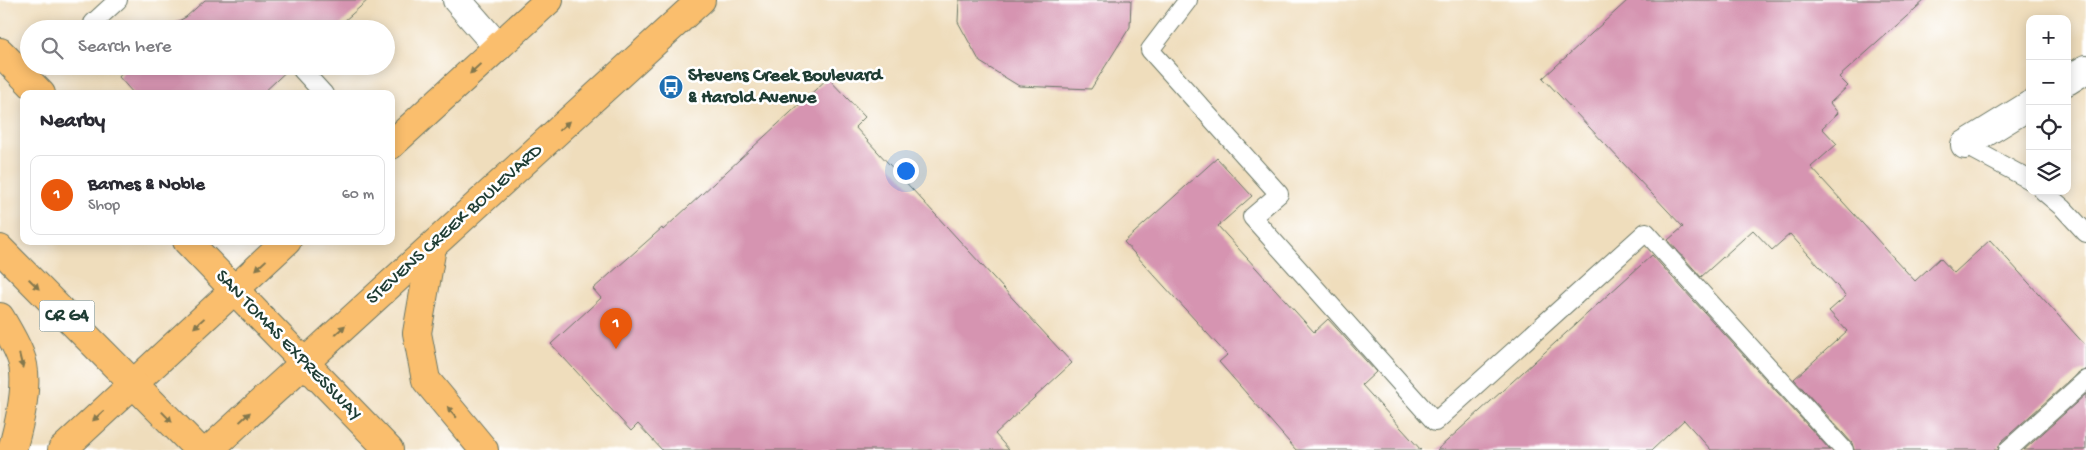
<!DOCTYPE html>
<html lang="en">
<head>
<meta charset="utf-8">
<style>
  :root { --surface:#fff; --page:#f2f2f3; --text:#2b2b33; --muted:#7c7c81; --line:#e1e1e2; --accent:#ea580c }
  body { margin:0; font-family:"Gochi Hand",sans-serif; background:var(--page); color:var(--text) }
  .controls { position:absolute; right:15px; top:15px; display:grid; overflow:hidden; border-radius:10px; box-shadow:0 2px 12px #0003 }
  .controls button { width:45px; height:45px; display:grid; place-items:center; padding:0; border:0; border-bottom:1px solid var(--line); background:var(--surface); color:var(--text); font:25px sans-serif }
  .you { position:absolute; left:905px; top:170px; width:18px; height:18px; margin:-12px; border:4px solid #fff; border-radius:50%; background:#1a73e8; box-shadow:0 0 0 8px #1a73e833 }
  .badge { display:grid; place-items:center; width:32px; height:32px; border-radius:50%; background:var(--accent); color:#fff; font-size:16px; font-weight:700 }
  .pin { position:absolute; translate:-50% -41px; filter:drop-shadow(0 1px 2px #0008) }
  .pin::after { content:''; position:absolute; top:26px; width:18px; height:15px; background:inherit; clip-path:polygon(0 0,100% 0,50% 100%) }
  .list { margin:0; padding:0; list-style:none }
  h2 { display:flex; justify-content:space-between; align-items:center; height:65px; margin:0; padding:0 20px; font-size:21px }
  h2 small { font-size:16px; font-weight:400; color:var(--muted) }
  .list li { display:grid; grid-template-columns:32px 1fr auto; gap:15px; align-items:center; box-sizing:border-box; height:80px; margin:0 10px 10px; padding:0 10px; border:1px solid var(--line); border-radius:10px }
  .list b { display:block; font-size:19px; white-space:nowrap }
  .list p { margin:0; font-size:16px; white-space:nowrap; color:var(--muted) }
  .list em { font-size:16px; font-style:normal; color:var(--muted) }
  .icon { flex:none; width:28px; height:28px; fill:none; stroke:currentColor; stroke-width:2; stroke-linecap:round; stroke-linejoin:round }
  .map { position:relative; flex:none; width:2086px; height:450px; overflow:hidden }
  .search { position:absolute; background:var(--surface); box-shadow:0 2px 12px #0003; left:20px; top:20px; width:375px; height:55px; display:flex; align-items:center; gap:12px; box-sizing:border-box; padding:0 18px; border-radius:28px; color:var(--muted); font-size:19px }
  .panel { position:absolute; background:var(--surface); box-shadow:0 2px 12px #0003; left:20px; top:90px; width:375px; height:155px; border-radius:10px }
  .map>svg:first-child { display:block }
  .building { fill:#d694b1 }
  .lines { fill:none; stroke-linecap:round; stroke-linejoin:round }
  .service-casing { stroke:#687564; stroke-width:20 }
  .minor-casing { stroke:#687564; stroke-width:30 }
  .primary-casing { stroke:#687564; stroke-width:30 }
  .trunk-casing { stroke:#687564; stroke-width:30 }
  .service { stroke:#fff; stroke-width:18 }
  .minor { stroke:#fff; stroke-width:28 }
  .primary { stroke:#fabe6d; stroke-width:28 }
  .trunk { stroke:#fabe6d; stroke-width:28 }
  .oneway { fill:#82774e }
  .labels { text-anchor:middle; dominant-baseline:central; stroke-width:5; stroke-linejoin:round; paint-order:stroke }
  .shield { fill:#fff; stroke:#627771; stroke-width:1 }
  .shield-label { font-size:18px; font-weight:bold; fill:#1f3d34 }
  .poi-label { font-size:19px; font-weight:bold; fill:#1f3d34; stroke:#fff; text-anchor:start }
  .street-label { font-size:19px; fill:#1f3d34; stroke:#fff }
</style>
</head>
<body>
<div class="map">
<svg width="2086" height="450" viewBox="0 0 2086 450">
  <rect width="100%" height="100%" fill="#fff"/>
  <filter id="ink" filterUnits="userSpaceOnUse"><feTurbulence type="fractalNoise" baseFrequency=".02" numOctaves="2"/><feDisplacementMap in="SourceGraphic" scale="10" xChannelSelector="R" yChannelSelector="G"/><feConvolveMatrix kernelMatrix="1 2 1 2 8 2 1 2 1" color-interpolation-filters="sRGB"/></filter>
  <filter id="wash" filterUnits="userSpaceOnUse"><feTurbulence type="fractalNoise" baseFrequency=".0096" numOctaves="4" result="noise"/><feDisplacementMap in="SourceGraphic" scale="20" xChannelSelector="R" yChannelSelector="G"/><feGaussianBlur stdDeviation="1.12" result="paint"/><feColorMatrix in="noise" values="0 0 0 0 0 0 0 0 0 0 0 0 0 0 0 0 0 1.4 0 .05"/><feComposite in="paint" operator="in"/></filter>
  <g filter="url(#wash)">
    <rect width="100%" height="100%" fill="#efddbc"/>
    <g id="blocks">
      <!-- building -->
      <path class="building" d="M205,0H368L335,29H164L186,17Z
        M959,0H1131L1130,27L1091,89L1019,86L980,62L958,22Z
        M1628,0H1925L1839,77L1848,86L1830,103L1838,113L1822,128L1837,144L1811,167L1915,281L1940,258L1954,273L1990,240L2086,346V370L2079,372L2001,442L1998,450H1854L1852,443L1794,379L1847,331L1829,311L1846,296L1790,234L1772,250L1753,230L1701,277L1668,240L1683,227L1543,78Z
        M127,66H292L262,94H134L119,77Z
        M828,78L865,117L855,127L1072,363L995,434L1009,450H662L638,424L631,431L551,344L601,298L593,289L662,228L663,230Z
        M1217,158L1252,196L1218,226L1314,332L1328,319L1376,372L1362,385L1421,450H1296L1219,362L1227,355L1124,242Z
        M1652,255L1830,450H1711L1684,420L1652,450H1437Z
        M2086,394V450H2024Z"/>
    </g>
  </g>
  <g filter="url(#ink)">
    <use href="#blocks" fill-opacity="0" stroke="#687564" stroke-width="1"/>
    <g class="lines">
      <defs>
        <path id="service" d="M1188,0L1150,50L1279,194L1252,217L1435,422L1646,232L1844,450
          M93,23L118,0
          M302,70L324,94
          M1965,145L2030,180
          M2043,191L2063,208L2086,233
          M2008,450L2086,380"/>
        <path id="minor" d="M457,0L498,47
          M2067,81L2086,69
          M1965,145L2030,105"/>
        <path id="primary" d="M391,145L549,0
          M62,450L287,241
          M209,450L701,0"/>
        <path id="trunk" d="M0,52L41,94
          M187,241L389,450
          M432,247L417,333L426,380L484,450
          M0,249L199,450
          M0,317C7,329 15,342 20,355C31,380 19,425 12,450"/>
      </defs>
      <!-- service casing -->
      <use href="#service" class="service-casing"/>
      <!-- minor casing -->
      <use href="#minor" class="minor-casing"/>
      <!-- primary casing -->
      <use href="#primary" class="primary-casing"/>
      <!-- trunk casing -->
      <use href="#trunk" class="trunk-casing"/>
      <!-- service -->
      <use href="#service" class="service"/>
      <!-- minor -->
      <use href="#minor" class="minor"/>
      <!-- primary -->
      <use href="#primary" class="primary"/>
      <!-- trunk -->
      <use href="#trunk" class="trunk"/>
    </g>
    <!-- one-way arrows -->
    <defs><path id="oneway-solid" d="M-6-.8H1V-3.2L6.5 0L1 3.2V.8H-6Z" transform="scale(1.25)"/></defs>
    <g class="oneway">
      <use href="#oneway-solid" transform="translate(475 69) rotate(137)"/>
      <use href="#oneway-solid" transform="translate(564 126) rotate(-42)"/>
      <use href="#oneway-solid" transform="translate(261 265) rotate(137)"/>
      <use href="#oneway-solid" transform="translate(34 284) rotate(45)"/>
      <use href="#oneway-solid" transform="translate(199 323) rotate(137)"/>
      <use href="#oneway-solid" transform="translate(340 330) rotate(-42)"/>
      <use href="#oneway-solid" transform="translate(21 361) rotate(76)"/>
      <use href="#oneway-solid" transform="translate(452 412) rotate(-130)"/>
      <use href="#oneway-solid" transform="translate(98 416) rotate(137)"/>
      <use href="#oneway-solid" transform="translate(167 417) rotate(46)"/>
      <use href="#oneway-solid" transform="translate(245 417) rotate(-43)"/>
    </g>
  </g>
  <!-- icons -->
  <defs>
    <symbol id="bus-disc" viewBox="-11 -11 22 22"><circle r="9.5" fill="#1f6fb2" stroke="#fff"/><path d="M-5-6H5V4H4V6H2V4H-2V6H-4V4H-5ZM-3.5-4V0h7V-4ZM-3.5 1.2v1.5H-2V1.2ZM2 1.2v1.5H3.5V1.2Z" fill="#fff"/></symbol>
  </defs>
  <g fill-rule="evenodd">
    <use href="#bus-disc" x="657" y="73" width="28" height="28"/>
  </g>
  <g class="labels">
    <!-- shield labels -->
    <rect class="shield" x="39.5" y="300.5" width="55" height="31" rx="4"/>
    <g class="shield-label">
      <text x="67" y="316">CR G4</text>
    </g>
    <!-- poi labels -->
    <g class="poi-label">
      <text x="688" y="76">Stevens Creek Boulevard<tspan x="688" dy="22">&amp; Harold Avenue</tspan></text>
    </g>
    <!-- street labels -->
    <g class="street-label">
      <text transform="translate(455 225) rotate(-42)">STEVENS CREEK BOULEVARD</text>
      <text transform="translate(288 346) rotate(46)">SAN TOMAS EXPRESSWAY</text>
    </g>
  </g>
</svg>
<div class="controls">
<button>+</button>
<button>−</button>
<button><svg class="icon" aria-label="locate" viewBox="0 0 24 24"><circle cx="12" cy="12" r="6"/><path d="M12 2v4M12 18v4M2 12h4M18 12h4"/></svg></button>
<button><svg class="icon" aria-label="layers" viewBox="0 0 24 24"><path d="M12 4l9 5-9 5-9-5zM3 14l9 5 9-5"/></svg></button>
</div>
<div class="you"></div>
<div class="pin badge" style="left:616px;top:349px">1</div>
<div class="search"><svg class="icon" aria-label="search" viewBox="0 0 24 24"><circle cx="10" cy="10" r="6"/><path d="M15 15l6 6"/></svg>Search here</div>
<section class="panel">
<h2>Nearby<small></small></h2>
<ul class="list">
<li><span class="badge">1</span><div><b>Barnes &amp; Noble</b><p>Shop</p></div><em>60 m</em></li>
</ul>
</section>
</div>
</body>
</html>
